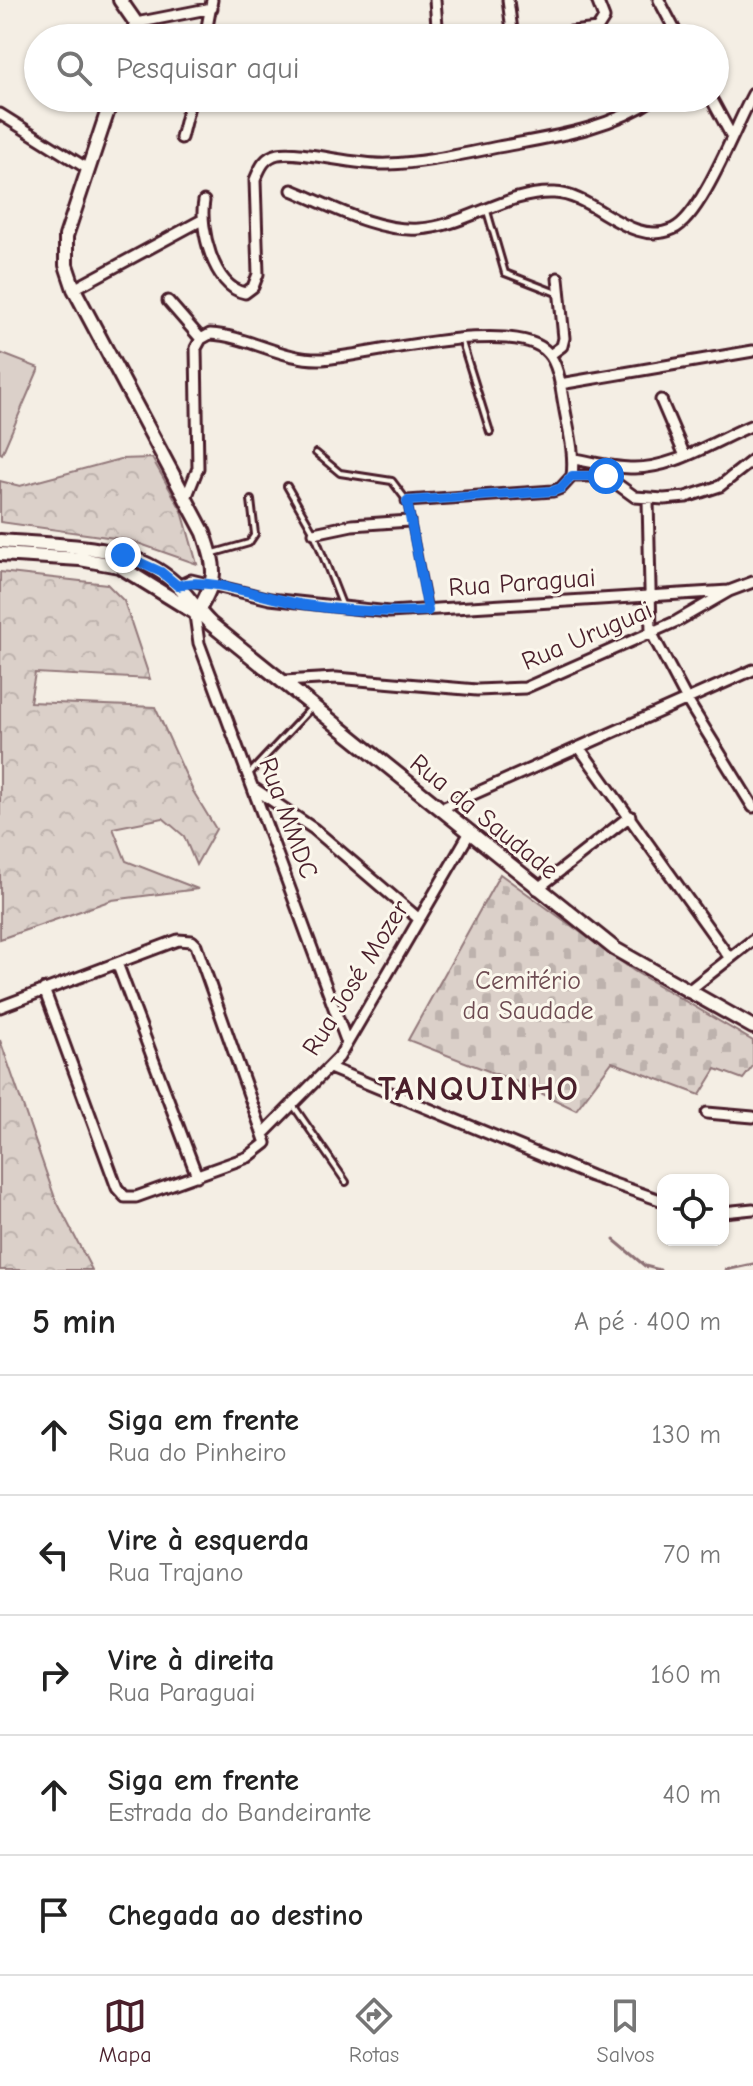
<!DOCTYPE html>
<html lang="pt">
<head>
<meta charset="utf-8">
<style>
  :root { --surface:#fff; --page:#f6f6f6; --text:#222; --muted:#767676; --line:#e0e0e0; --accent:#4a1f2b }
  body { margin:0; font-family:"Comic Neue",sans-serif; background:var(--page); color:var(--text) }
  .controls { position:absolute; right:24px; bottom:24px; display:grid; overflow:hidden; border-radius:16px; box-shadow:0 2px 6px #0004 }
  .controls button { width:72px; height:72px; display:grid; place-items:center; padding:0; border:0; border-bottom:2px solid var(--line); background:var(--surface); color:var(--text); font:40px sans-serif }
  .stop { position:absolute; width:24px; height:24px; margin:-18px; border:6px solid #1a73e8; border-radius:50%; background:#fff }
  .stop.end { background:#1a73e8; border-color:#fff; box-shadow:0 2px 8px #0008 }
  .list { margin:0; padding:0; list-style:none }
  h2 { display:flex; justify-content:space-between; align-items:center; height:104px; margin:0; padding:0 32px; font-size:34px }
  h2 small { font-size:26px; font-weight:400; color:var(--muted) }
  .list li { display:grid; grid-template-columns:52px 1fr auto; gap:24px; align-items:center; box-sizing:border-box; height:120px; padding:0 32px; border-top:2px solid var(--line) }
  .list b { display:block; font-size:30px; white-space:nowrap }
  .list p { margin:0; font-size:26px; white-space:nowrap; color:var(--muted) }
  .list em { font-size:26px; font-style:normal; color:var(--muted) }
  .icon { flex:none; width:44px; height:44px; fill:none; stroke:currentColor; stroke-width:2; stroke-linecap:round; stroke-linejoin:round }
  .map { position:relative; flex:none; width:753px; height:1270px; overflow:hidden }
  .search { position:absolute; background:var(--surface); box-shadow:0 2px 6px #0004; left:24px; right:24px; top:24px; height:88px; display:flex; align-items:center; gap:20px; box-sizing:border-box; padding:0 28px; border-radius:44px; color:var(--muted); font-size:30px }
  .sheet { height:704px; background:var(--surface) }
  nav { display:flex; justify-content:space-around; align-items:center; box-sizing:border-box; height:112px; border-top:2px solid var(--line); background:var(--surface); font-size:22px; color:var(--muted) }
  nav a { display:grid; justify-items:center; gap:4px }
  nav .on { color:var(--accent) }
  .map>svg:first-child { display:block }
  .green { fill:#dbd0c9; stroke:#92787a; stroke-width:2 }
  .forest { fill:url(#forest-crowns); stroke:#92787a; stroke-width:2 }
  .cemetery { fill:url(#cemetery-stones); stroke:#92787a; stroke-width:2 }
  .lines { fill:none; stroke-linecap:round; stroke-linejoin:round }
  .stream { stroke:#8d7174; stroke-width:3 }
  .lane-casing { stroke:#4a1f2b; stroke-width:10 }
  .street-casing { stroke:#4a1f2b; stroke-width:15 }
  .secondary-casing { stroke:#4a1f2b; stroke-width:18 }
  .lane { stroke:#fbf7ec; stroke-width:4 }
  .street { stroke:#fbf7ec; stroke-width:9 }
  .secondary { stroke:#fbf7ec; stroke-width:12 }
  .route { stroke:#1a73e8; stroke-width:10 }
  .labels { text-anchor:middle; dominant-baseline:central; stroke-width:6; stroke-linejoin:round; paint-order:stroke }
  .street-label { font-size:26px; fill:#4a1f2b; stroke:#fbf7ec }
  .park-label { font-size:26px; fill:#6e4b52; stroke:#fbf7ec }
  .district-label { font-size:34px; font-weight:bold; letter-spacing:2px; fill:#4a1f2b; stroke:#fbf7ec }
</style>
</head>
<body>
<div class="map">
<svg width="753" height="1270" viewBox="0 0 753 1270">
  <defs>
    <pattern id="forest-crowns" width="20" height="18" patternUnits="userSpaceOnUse" patternTransform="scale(2)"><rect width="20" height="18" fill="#dbd0c9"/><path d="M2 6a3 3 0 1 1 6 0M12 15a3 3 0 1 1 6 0" fill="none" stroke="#bdb2ad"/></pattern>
    <pattern id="cemetery-stones" width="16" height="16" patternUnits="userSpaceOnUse" patternTransform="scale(2)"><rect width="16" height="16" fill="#dbd0c9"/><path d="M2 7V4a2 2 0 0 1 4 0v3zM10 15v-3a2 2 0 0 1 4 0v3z" fill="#bdb2ad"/></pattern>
  </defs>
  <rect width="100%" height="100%" fill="#f4eee4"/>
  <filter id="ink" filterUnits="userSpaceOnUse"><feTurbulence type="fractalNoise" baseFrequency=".0125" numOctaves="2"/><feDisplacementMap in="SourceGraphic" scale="16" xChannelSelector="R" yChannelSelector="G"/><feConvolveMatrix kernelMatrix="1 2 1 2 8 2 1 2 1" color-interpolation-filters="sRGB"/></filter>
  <g filter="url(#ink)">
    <!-- green -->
    <path class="green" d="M0,353L39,368L2,454L0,453Z"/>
    <!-- forest -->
    <path class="forest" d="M152,458L182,511L197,564L129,540L0,522V481L20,486L120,459Z
      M0,572L107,584L124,601L150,679L35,673L30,702L155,707L193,791L216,829L196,865L184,836L163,818L113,828L126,861L198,889L112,900L0,939Z
      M0,1040L55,1198L92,1270H0Z"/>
    <!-- cemetery -->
    <path class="cemetery" d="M500,874L634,971L753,1041V1066L743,1079L716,1069L700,1095L612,1062L576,1110L522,1084L408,1040Z"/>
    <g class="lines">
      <!-- stream -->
      <path class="stream" d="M614,1240L645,1266L660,1270
        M726,1270L753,1264"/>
      <defs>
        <path id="lane" d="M487,211L505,273L559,294
          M462,342L490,432
          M316,453L340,473L392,481L407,501L428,608
          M287,486L314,533L343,607
          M214,553L249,543L255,534L251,500
          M249,774L310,709
          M293,1105L346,1182"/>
        <path id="street" d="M435,0L438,38
          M508,0L513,38
          M659,0L679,38
          M136,23L212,8
          M205,38L212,0
          M521,38L597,29L604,18L597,0
          M711,98L731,135
          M437,101V98
          M0,114L88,169
          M181,138L191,98
          M292,190C331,206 377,232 419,229C466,226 507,191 554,193C595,194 630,248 673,229C702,216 736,125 753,94
          M204,201C199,227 213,287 245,293L253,287L258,274L255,180C260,168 264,157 278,154C303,150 357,166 388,164C425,163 462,154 498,147C552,137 608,130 655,98
          M74,289L200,221
          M168,301L201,339
          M550,355L562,346L564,338L558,278
          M560,384L753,351
          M661,400L685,456
          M574,459C592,462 612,468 630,468C673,470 715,440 753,425
          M572,476H606L635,497L664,499L686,497L720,486L753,460
          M186,498L198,468L196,348L201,339L210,334C249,336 283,361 323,359C367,356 517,316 548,353C559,365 561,389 564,405C568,429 575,452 572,476
          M648,500L651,632L687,700L753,807
          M407,501L553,491L561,488L572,476
          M314,533L352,525L409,521
          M178,586L191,580L270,599L389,612L729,591
          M195,615L199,643L347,1043
          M284,681L336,678L477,690L525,688L677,621L729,591L753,582
          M579,747L729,957
          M255,789L314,829L419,919
          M440,809L753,670
          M537,889L630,816
          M117,963L197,1176
          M687,992L753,940
          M0,1007L178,940L192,941L196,945L266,1143L248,1157L136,1197H125L117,1188L44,989
          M330,1068L591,1176L663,1201
          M707,1113L753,1117
          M264,1133L339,1057L469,834
          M723,1212L753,1209"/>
        <path id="secondary" d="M120,0L136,23L135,38
          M112,98L66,236V265L74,289L204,533C217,571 217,579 197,613
          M0,541C55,546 124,542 169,578C186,591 196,610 211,624L615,949L753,1027
          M0,554L80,559L119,566L200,616"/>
      </defs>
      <!-- lane casing -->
      <use href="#lane" class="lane-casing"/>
      <!-- street casing -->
      <use href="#street" class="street-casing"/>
      <!-- secondary casing -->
      <use href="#secondary" class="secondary-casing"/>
      <!-- lane -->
      <use href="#lane" class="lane"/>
      <!-- street -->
      <use href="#street" class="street"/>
      <!-- secondary -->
      <use href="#secondary" class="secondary"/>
    </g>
  </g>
  <g class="lines" filter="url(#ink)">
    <!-- route -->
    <path class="route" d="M123,555L161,572L178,586C206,575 271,600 305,605C346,611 386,613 428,611L407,501L553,491L561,488L572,476H606"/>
  </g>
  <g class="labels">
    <!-- street labels -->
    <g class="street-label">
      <text transform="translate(522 583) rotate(-4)">Rua Paraguai</text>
      <text transform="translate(587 636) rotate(-23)">Rua Uruguai</text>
      <text transform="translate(484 817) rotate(39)">Rua da Saudade</text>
      <text transform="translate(288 818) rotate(70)">Rua MMDC</text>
      <text transform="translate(356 978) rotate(-58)">Rua José Mozer</text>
    </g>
    <!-- park labels -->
    <g class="park-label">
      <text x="528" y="981">Cemitério<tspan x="528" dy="30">da Saudade</tspan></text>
    </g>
    <!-- district labels -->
    <g class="district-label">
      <text x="479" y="1089">TANQUINHO</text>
    </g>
  </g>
</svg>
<div class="controls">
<button><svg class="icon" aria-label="locate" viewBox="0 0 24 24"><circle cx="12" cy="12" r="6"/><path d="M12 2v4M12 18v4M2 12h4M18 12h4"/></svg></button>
</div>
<div class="stop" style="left:606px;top:476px"></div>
<div class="stop end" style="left:123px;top:555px"></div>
<div class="search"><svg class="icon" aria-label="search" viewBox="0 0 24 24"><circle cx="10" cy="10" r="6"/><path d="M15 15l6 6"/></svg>Pesquisar aqui</div>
</div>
<section class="sheet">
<h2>5 min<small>A pé · 400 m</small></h2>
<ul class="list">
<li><svg class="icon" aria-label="ahead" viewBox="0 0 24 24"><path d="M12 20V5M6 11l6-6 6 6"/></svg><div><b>Siga em frente</b><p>Rua do Pinheiro</p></div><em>130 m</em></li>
<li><svg class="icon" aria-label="left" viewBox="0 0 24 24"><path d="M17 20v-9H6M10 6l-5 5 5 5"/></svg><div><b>Vire à esquerda</b><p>Rua Trajano</p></div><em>70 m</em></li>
<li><svg class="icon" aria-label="right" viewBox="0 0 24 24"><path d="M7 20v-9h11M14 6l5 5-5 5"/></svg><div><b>Vire à direita</b><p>Rua Paraguai</p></div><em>160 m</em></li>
<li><svg class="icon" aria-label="ahead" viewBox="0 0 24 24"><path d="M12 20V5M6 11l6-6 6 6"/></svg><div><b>Siga em frente</b><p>Estrada do Bandeirante</p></div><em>40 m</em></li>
<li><svg class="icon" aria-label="arrive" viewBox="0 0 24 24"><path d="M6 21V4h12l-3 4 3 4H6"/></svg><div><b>Chegada ao destino</b></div></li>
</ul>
</section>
<nav>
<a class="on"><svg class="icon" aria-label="map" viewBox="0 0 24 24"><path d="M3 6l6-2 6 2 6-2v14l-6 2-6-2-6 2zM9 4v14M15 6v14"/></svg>Mapa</a>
<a><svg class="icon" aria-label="directions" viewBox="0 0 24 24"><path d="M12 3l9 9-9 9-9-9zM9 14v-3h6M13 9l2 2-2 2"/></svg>Rotas</a>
<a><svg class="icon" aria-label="saved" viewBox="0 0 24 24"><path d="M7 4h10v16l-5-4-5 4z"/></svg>Salvos</a>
</nav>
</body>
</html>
